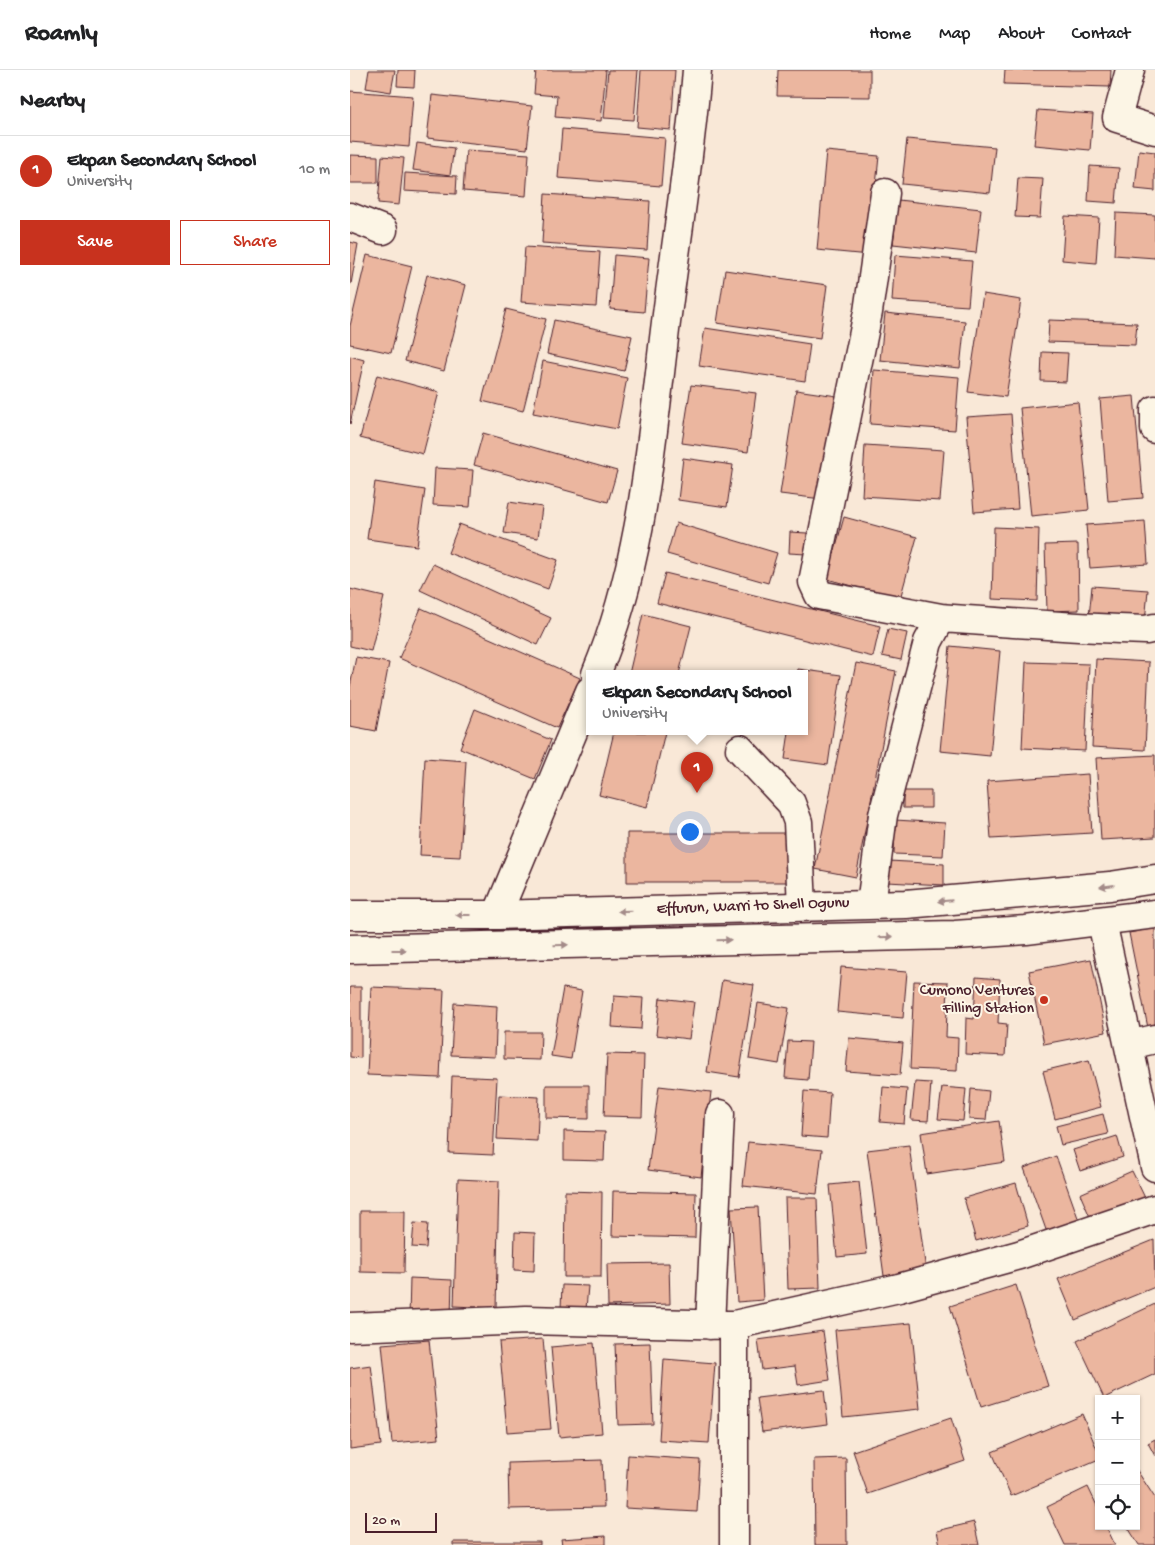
<!DOCTYPE html>
<html lang="en">
<head>
<meta charset="utf-8">
<style>
  :root { --surface:#fff; --page:#f2f2f2; --text:#202124; --muted:#757577; --line:#e0e0e0; --accent:#c8321e }
  body { margin:0; font-family:"Gochi Hand",sans-serif; background:var(--page); color:var(--text) }
  .controls { position:absolute; right:15px; bottom:15px; display:grid; overflow:hidden; border-radius:0px; box-shadow:0 1px 4px #0004 }
  .controls button { width:45px; height:45px; display:grid; place-items:center; padding:0; border:0; border-bottom:1px solid var(--line); background:var(--surface); color:var(--text); font:25px sans-serif }
  .scale { position:absolute; left:15px; bottom:12px; width:72px; box-sizing:border-box; padding-left:5px; border:2px solid #4a1f2b; border-top:0; font-size:14px; line-height:18px; white-space:nowrap; color:#4a1f2b; -webkit-text-stroke:4px #fcf5e5; paint-order:stroke }
  .you { position:absolute; left:339px; top:761px; width:18px; height:18px; margin:-12px; border:4px solid #fff; border-radius:50%; background:#1a73e8; box-shadow:0 0 0 8px #1a73e833 }
  .badge { display:grid; place-items:center; width:32px; height:32px; border-radius:50%; background:var(--accent); color:#fff; font-size:16px; font-weight:700 }
  .pin { position:absolute; translate:-50% -41px; filter:drop-shadow(0 1px 2px #0008) }
  .pin::after { content:''; position:absolute; top:26px; width:18px; height:15px; background:inherit; clip-path:polygon(0 0,100% 0,50% 100%) }
  .popup { position:absolute; left:236px; top:600px; width:222px; height:65px; box-sizing:border-box; display:grid; place-content:center; border-radius:0px; background:var(--surface); filter:drop-shadow(0 1px 4px #0005); font-size:16px; white-space:nowrap; color:var(--muted) }
  .popup b { font-size:19px; color:var(--text) }
  .popup::after { content:''; position:absolute; left:50%; top:100%; margin-left:-10px; border:10px solid transparent; border-top-color:var(--surface) }
  .list { margin:0; padding:0; list-style:none }
  h2 { display:flex; justify-content:space-between; align-items:center; height:65px; margin:0; padding:0 20px; font-size:21px }
  h2 small { font-size:16px; font-weight:400; color:var(--muted) }
  .list li { display:grid; grid-template-columns:32px 1fr auto; gap:15px; align-items:center; box-sizing:border-box; height:70px; padding:0 20px; border-top:1px solid var(--line) }
  .list b { display:block; font-size:19px; white-space:nowrap }
  .list p { margin:0; font-size:16px; white-space:nowrap; color:var(--muted) }
  .list em { font-size:16px; font-style:normal; color:var(--muted) }
  .actions { display:flex; gap:10px; padding:15px 20px }
  .actions a { flex:1; padding:11px 0; border:1px solid var(--accent); border-radius:0px; text-align:center; font-size:18px; color:var(--accent) }
  .actions .main { background:var(--accent); color:#fff }
  .icon { flex:none; width:28px; height:28px; fill:none; stroke:currentColor; stroke-width:2; stroke-linecap:round; stroke-linejoin:round }
  .map { position:relative; flex:none; width:805px; height:1475px; overflow:hidden }
  header { display:flex; align-items:center; gap:30px; box-sizing:border-box; height:70px; padding:0 25px; background:var(--surface); border-bottom:1px solid var(--line) }
  header strong { font-size:24px }
  nav { display:flex; gap:28px; margin-inline-start:auto; font-size:18px }
  main { display:flex }
  aside { flex:1; background:var(--surface) }
  .map>svg:first-child { display:block }
  .building { fill:#ebb69f; stroke:#4a1f2b }
  .lines { fill:none; stroke-linecap:round; stroke-linejoin:round }
  .minor-casing { stroke:#4a1f2b; stroke-width:31 }
  .major-casing { stroke:#4a1f2b; stroke-width:31 }
  .minor { stroke:#fcf5e5; stroke-width:28 }
  .major { stroke:#fcf5e5; stroke-width:28 }
  .oneway { fill:#a38a88 }
  .poi-dot { fill:#c8321e; stroke:#fcf5e5; stroke-width:2 }
  .labels { text-anchor:middle; dominant-baseline:central; stroke-width:4; stroke-linejoin:round; paint-order:stroke }
  .street-label { font-size:16px; fill:#4a1f2b; stroke:#fcf5e5 }
  .poi-label { font-size:16px; fill:#4a1f2b; stroke:#fcf5e5; text-anchor:end }
</style>
</head>
<body>
<header>
<strong>Roamly</strong>
<nav><a>Home</a><a>Map</a><a>About</a><a>Contact</a></nav>
</header>
<main>
<aside>
<h2>Nearby<small></small></h2>
<ul class="list">
<li><span class="badge">1</span><div><b>Ekpan Secondary School</b><p>University</p></div><em>10 m</em></li>
</ul>
<div class="actions"><a class="main">Save</a><a>Share</a></div>
</aside>
<div class="map">
<svg width="805" height="1475" viewBox="0 0 805 1475">
  <rect width="100%" height="100%" fill="#f9e8d7"/>
  <filter id="ink" filterUnits="userSpaceOnUse"><feTurbulence type="fractalNoise" baseFrequency=".02" numOctaves="2"/><feDisplacementMap in="SourceGraphic" scale="10" xChannelSelector="R" yChannelSelector="G"/><feConvolveMatrix kernelMatrix="1 2 1 2 8 2 1 2 1" color-interpolation-filters="sRGB"/></filter>
  <g filter="url(#ink)">
    <!-- building -->
    <path class="building" d="M19,0H45L41,22L16,18Z
      M48,0H65L64,17L47,16Z
      M186,0H256L251,51L205,47L207,26L184,24Z
      M258,0H288L284,50L254,48Z
      M291,0H325L321,60L287,57Z
      M428,0H520V27L427,26Z
      M655,0H761L760,17L654,14Z
      M0,21L63,26L59,77L0,72Z
      M82,25L182,36L177,79L77,68Z
      M688,40L743,44L740,80L684,75Z
      M212,59L315,68L311,116L208,108Z
      M557,69L645,77L640,123L552,114Z
      M67,73L104,78L100,105L63,100Z
      M116,80L179,84L176,126L113,121Z
      M789,80L805,82V121L785,119Z
      M476,81L529,86L519,185L467,180Z
      M0,85L28,86V113H0Z
      M32,86L54,88L49,135L28,133Z
      M740,96L769,98L766,133L738,131Z
      M55,103L107,106L106,124L54,121Z
      M668,108L693,109L690,148L665,147Z
      M195,124L300,131L297,180L192,173Z
      M548,130L631,139L626,183L543,174Z
      M766,143L805,145V188L764,185Z
      M715,146L749,148L746,193L712,190Z
      M0,172L8,174L1,214H0Z
      M175,177L250,182L246,237L171,232Z
      M17,185L62,196L41,283L0,274V256Z
      M264,185L299,188L294,242L260,239Z
      M545,185L622,191L618,236L542,231Z
      M375,200L477,215L470,268L367,253Z
      M77,205L116,215L94,301L55,291Z
      M633,224L671,230L656,327L618,322Z
      M156,239L196,249L173,341L132,331Z
      M535,243L615,251L610,298L530,290Z
      M204,250L282,266L274,301L197,284Z
      M699,250L787,253L785,275L698,272Z
      M355,258L460,274L455,311L349,296Z
      M692,282L718,283L716,312L691,311Z
      M0,286L14,290L0,354Z
      M193,291L277,308L267,359L183,343Z
      M524,300L609,307L605,360L520,354Z
      M27,305L89,322L73,384L10,368Z
      M341,315L406,323L398,382L332,373Z
      M446,320L487,326L472,429L430,424Z
      M784,326L793,428L758,431L750,329Z
      M728,332L739,440L681,446L670,338Z
      M661,344L668,439L624,442L616,347Z
      M133,363L267,401L258,432L124,395Z
      M515,375L594,380L590,431L512,426Z
      M333,388L383,395L377,437L328,430Z
      M85,398L123,400L120,437L83,435Z
      M25,412L75,420L67,476L17,469Z
      M159,432L192,437L188,468L154,463Z
      M494,447L567,467L550,529L477,509Z
      M795,451L798,494L740,498L736,455Z
      M326,453L427,483L418,513L317,484Z
      M109,454L208,490L198,519L98,483Z
      M644,457L689,459L687,531L642,529Z
      M440,462L457,463L456,484L439,483Z
      M728,474L729,540L697,541L695,475Z
      M83,494L201,548L188,575L70,520Z
      M315,503L530,556L523,587L307,533Z
      M742,516L798,520L795,552L739,547Z
      M0,519L34,527L21,581L0,576Z
      M71,538L230,608L207,658L49,588Z
      M293,544L341,556L329,604H279Z
      M538,559L557,563L551,590L532,586Z
      M600,576L650,581L640,686L590,681Z
      M6,587L39,593L26,661L0,656V617Z
      M746,589L799,592L795,680L742,677Z
      M676,592L739,594L735,681L672,678Z
      M506,593L546,601L506,807L465,799Z
      M448,599L491,605L478,695L435,689L439,662H454V604H447Z
      M125,639L201,670L185,709L110,678Z
      M264,662H315L297,737L249,725Z
      M805,685V767L751,770L746,688Z
      M75,688L116,691L110,787L70,785Z
      M738,704L742,763L641,769L637,711Z
      M553,721H581V738H553Z
      M545,750L595,753L593,786L544,784Z
      M277,763H439V812H277Z
      M539,791L594,794V815L537,812Z
      M805,858V956L798,958L779,863Z
      M741,889L756,962L694,974L679,901Z
      M491,897L557,902L553,948L487,942Z
      M626,907L650,909L648,953L657,954L655,986L615,984L616,948L624,949Z
      M372,910L404,915L389,1007L357,1002Z
      M564,911L598,912L596,967L608,968L607,1001L560,999Z
      M0,917H11V988L0,987Z
      M21,917L94,920L90,1008L17,1005Z
      M213,918L232,921L221,989L201,986Z
      M264,926L293,928L291,959L262,957Z
      M310,928L344,932L339,969L306,965Z
      M104,933L147,936L145,987L101,985Z
      M408,933L439,938L429,994L399,989Z
      M154,962H191L190,990L154,989Z
      M499,968L553,973L550,1005L496,1001Z
      M438,971L461,972L458,1010L435,1008Z
      M257,984L294,985L292,1047L254,1046Z
      M739,990L751,1037L705,1049L693,1001Z
      M102,1006L147,1008L143,1085L99,1083Z
      M565,1012L581,1013L578,1051L561,1050Z
      M196,1015H239V1049L196,1048Z
      M309,1016L361,1022L351,1107L298,1100Z
      M533,1017L557,1019L554,1054L530,1052Z
      M592,1017L616,1019L613,1051L588,1049Z
      M621,1019L639,1021L636,1050L619,1049Z
      M454,1021L480,1023L477,1068L451,1066Z
      M149,1025L189,1027L187,1071L147,1069Z
      M753,1044L758,1064L711,1075L706,1056Z
      M649,1051L655,1092L577,1104L571,1063Z
      M214,1061L255,1062L254,1091L214,1090Z
      M767,1066L773,1087L730,1101L723,1080Z
      M398,1072L472,1080L467,1124L393,1116Z
      M559,1075L576,1201L534,1206L517,1080Z
      M706,1086L732,1159L700,1171L674,1098Z
      M782,1101L797,1132L744,1156L730,1124Z
      M108,1109L149,1111L146,1238L104,1236Z
      M509,1112L517,1184L487,1187L480,1115Z
      M666,1113L678,1156L626,1171L614,1128Z
      M215,1121L252,1122L251,1207H214Z
      M263,1121L346,1123L345,1168L262,1166Z
      M435,1128H467L470,1218L438,1219Z
      M408,1137L413,1230L387,1232L381,1138Z
      M10,1141H55L54,1203L10,1202Z
      M64,1153L78,1154L76,1178L62,1177Z
      M165,1162L185,1163L184,1201L164,1200Z
      M804,1170L805,1217L725,1250L708,1209Z
      M319,1193L320,1234L258,1236L257,1194Z
      M60,1208L102,1210L101,1249L59,1248Z
      M212,1215L238,1216L236,1239L211,1238Z
      M666,1215L698,1316L631,1337L600,1236Z
      M805,1234V1304L754,1328L727,1271Z
      M561,1253L570,1339L493,1347L485,1260Z
      M473,1261L480,1310L448,1315L445,1296L412,1300L408,1270Z
      M193,1269L201,1359L157,1362L149,1272Z
      M79,1270L89,1369L42,1373L32,1274Z
      M244,1273L252,1363L209,1367L201,1277Z
      M300,1273L303,1354L268,1355L265,1274Z
      M314,1289L365,1293L359,1373L309,1370Z
      M21,1295L31,1375L0,1379V1298Z
      M474,1320L478,1354L412,1362L407,1328Z
      M732,1344L749,1384V1389L661,1426L642,1382Z
      M601,1348L615,1391L518,1424L503,1381Z
      M805,1369V1386L798,1373Z
      M278,1385L350,1390L347,1442L275,1438Z
      M496,1388L497,1475H465L464,1389Z
      M252,1390L254,1437L159,1439L158,1393Z
      M786,1399L805,1428V1475H789L777,1456H786Z
      M738,1417L749,1440V1456H756L765,1475H715L697,1437Z
      M624,1452L629,1475H590L587,1461Z
      M256,1466V1475H212L211,1469Z
      M103,1472H190V1475H103Z"/>
    <g class="lines">
      <defs>
        <path id="minor" d="M780,0L767,48L805,60
          M0,147L33,160
          M805,340V359
          M591,548C660,553 728,558 796,560L805,558
          M246,604C292,495 301,376 315,260C326,173 340,87 347,0
          M390,679L441,733L448,752L452,836
          M521,834L533,745L578,572L591,548L469,525L463,512L518,242L535,123
          M147,845L240,621
          M752,852L805,1097
          M779,975L805,969
          M360,1255L370,1044
          M0,1257L176,1250L384,1255L549,1218L669,1185L805,1139
          M384,1475V1255"/>
        <path id="major" d="M0,845H147L556,834L760,816L805,809
          M0,879L605,865L676,860L805,844"/>
      </defs>
      <!-- minor casing -->
      <use href="#minor" class="minor-casing"/>
      <!-- major casing -->
      <use href="#major" class="major-casing"/>
      <!-- minor -->
      <use href="#minor" class="minor"/>
      <!-- major -->
      <use href="#major" class="major"/>
    </g>
    <!-- one-way arrows -->
    <defs><path id="oneway-solid" d="M-6-.8H1V-3.2L6.5 0L1 3.2V.8H-6Z" transform="scale(1.25)"/></defs>
    <g class="oneway">
      <use href="#oneway-solid" transform="translate(757 816) rotate(173)"/>
      <use href="#oneway-solid" transform="translate(595 831) rotate(175)"/>
      <use href="#oneway-solid" transform="translate(275 841) rotate(178)"/>
      <use href="#oneway-solid" transform="translate(113 845) rotate(180)"/>
      <use href="#oneway-solid" transform="translate(536 867) rotate(-1)"/>
      <use href="#oneway-solid" transform="translate(374 870) rotate(-1)"/>
      <use href="#oneway-solid" transform="translate(211 875) rotate(-2)"/>
      <use href="#oneway-solid" transform="translate(49 880)"/>
    </g>
  </g>
  <!-- markers -->
  <circle class="poi-dot" cx="694" cy="930" r="5"/>
  <g class="labels">
    <!-- street labels -->
    <g class="street-label">
      <text transform="translate(403 837) rotate(-2)">Effurun, Warri to Shell Ogunu</text>
    </g>
    <!-- poi labels -->
    <g class="poi-label">
      <text x="684" y="921">Cumono Ventures<tspan x="684" dy="18">Filling Station</tspan></text>
    </g>
  </g>
</svg>
<div class="controls">
<button>+</button>
<button>−</button>
<button><svg class="icon" aria-label="locate" viewBox="0 0 24 24"><circle cx="12" cy="12" r="6"/><path d="M12 2v4M12 18v4M2 12h4M18 12h4"/></svg></button>
</div>
<div class="scale">20 m</div>
<div class="you"></div>
<div class="pin badge" style="left:347px;top:723px">1</div>
<div class="popup"><b>Ekpan Secondary School</b>University</div>
</div>
</main>
</body>
</html>
